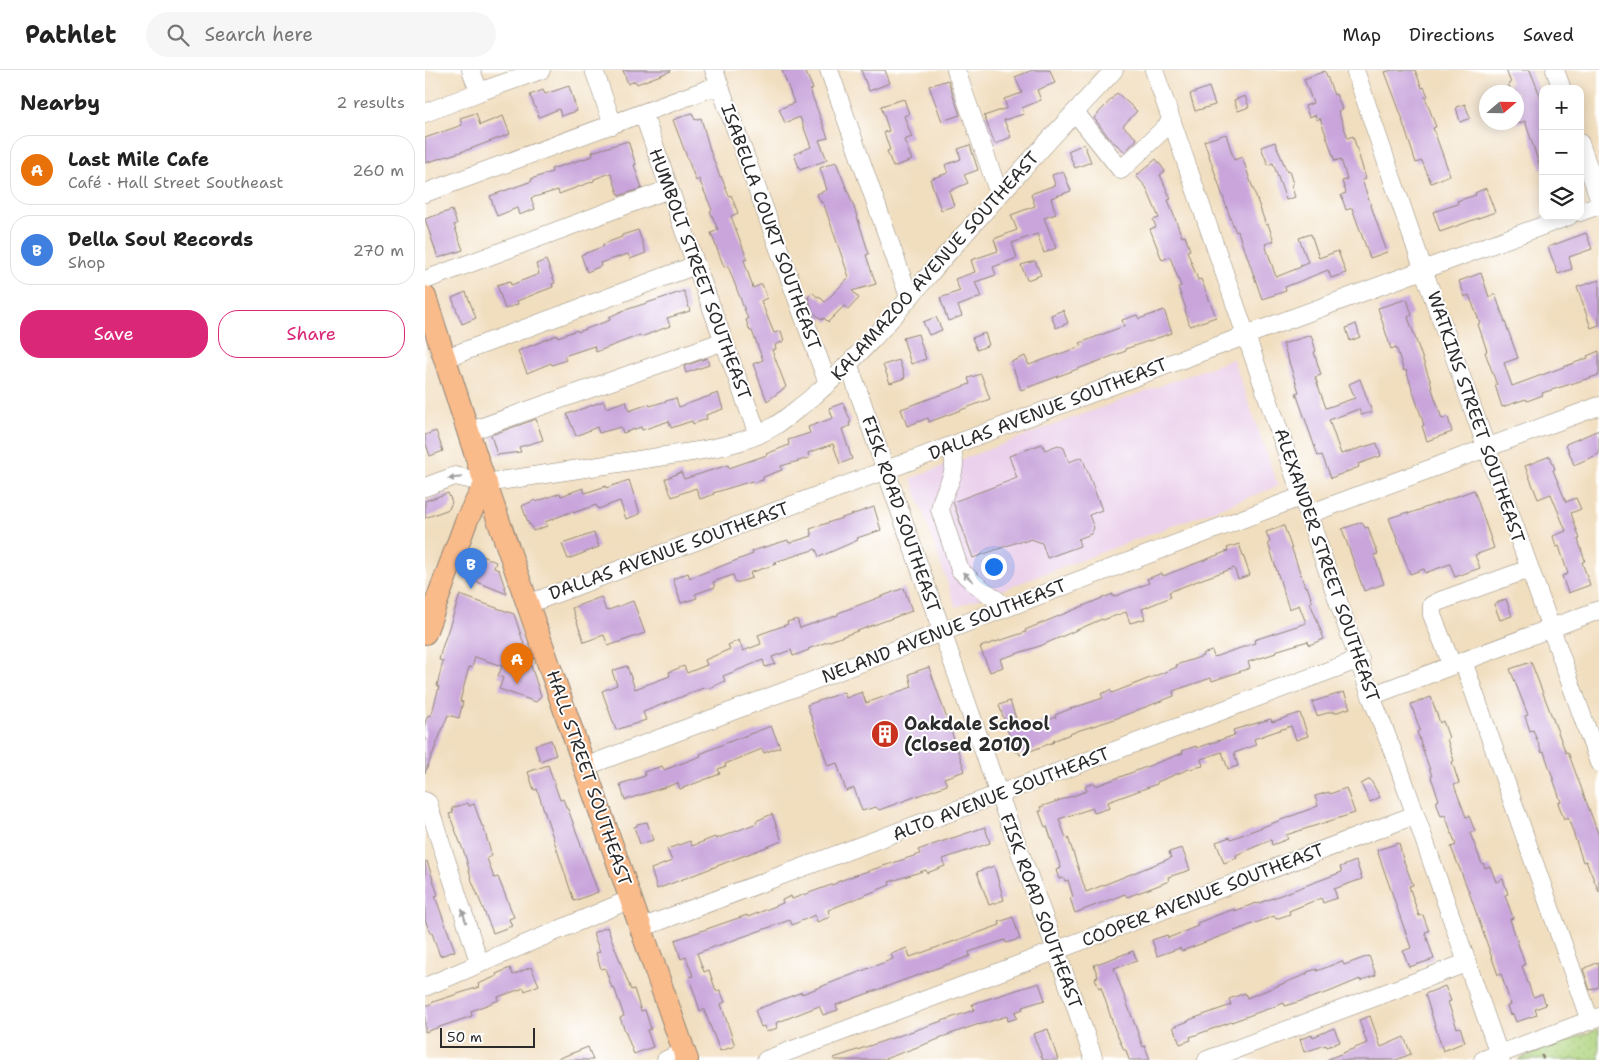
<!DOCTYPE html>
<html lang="en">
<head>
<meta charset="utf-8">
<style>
  :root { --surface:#fff; --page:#f6f6f6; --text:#222; --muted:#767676; --line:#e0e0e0; --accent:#db2777 }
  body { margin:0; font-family:"Shantell Sans",sans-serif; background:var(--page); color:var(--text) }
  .controls { position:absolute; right:15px; top:15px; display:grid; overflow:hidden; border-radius:10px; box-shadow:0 2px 12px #0003 }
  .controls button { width:45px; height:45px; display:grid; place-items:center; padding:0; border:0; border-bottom:1px solid var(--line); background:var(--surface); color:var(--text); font:25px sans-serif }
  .compass { position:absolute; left:1054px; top:15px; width:45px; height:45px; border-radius:50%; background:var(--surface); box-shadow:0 2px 12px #0003; rotate:70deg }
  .scale { position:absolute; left:15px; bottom:12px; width:95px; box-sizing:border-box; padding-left:5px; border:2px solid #2b2b2b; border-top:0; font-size:14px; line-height:18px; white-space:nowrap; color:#2b2b2b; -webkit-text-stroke:4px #fff; paint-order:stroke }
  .you { position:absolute; left:568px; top:496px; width:18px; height:18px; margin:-12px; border:4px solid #fff; border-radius:50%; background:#1a73e8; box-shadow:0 0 0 8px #1a73e833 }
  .badge { display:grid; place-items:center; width:32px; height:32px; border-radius:50%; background:var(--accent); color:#fff; font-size:16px; font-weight:700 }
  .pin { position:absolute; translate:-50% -41px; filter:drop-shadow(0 1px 2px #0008) }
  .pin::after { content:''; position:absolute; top:26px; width:18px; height:15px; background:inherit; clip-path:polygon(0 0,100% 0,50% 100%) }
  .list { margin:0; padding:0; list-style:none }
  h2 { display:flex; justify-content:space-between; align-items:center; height:65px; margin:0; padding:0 20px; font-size:21px }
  h2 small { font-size:16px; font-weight:400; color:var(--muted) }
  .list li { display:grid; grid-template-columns:32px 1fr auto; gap:15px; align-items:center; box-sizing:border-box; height:70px; margin:0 10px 10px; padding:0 10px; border:1px solid var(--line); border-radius:20px }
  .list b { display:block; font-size:19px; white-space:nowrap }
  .list p { margin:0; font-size:16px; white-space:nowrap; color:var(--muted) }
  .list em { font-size:16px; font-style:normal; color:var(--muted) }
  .actions { display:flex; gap:10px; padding:15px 20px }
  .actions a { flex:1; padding:11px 0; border:1px solid var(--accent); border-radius:20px; text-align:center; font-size:18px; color:var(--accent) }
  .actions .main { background:var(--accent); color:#fff }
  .icon { flex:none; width:28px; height:28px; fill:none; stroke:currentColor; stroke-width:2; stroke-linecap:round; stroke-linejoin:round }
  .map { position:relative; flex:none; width:1174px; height:990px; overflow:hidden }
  header { display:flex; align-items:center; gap:30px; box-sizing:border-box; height:70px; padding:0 25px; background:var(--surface); border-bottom:1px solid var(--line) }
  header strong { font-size:24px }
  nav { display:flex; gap:28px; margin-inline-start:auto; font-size:18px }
  .search { width:350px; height:45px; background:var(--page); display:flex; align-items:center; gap:12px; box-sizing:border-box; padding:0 18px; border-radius:28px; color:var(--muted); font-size:19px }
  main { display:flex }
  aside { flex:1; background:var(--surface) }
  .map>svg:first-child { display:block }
  .built { fill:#ebd1ec }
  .grass { fill:url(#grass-dots); stroke:#6c7f54 }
  .building { fill:#c9a5db }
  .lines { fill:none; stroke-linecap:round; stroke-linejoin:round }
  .minor-casing { stroke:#8e8475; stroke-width:19 }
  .major-casing { stroke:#8e8475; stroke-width:24 }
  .path { stroke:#8e8475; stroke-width:2.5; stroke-dasharray:4 4; stroke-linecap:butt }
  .minor { stroke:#fff; stroke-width:18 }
  .major { stroke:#fabb8b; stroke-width:22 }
  .oneway { fill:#a0a0a0 }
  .labels { text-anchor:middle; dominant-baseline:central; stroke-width:4; stroke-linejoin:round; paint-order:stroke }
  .street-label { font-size:18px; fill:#2b2b2b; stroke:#fff }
  .poi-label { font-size:18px; font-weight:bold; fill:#2b2b2b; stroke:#fff; text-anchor:start }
</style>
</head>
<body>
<header>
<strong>Pathlet</strong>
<div class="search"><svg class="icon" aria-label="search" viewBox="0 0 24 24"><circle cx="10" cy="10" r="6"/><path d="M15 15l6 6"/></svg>Search here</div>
<nav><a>Map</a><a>Directions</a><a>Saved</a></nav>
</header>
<main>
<aside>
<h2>Nearby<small>2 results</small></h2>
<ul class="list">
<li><span class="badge" style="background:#e8710a">A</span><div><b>Last Mile Cafe</b><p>Café · Hall Street Southeast</p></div><em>260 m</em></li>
<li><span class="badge" style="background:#3f7fe0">B</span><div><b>Della Soul Records</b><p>Shop</p></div><em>270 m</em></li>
</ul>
<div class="actions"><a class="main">Save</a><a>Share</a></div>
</aside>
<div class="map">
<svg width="1174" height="990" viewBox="0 0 1174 990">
  <defs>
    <pattern id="grass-dots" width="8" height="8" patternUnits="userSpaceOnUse" patternTransform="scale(1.25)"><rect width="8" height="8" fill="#aed37c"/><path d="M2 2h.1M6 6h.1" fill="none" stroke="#96b56b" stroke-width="1.8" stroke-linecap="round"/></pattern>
  </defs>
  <rect width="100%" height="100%" fill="#fff"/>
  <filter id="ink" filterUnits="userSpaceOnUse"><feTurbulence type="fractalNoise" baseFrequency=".02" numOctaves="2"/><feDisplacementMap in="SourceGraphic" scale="10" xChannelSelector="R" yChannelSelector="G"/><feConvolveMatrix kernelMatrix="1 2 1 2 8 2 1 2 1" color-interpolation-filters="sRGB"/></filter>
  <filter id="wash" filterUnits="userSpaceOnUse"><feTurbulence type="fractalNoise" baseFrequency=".0096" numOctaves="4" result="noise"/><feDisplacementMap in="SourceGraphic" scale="20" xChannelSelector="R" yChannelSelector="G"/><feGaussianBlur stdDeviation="1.12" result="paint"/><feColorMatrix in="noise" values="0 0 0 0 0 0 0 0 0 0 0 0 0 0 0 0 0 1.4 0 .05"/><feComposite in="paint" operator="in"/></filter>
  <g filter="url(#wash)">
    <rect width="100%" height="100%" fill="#f1debf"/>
    <!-- built -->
    <path class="built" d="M808,289L853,416L531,537L486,408Z"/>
    <!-- grass -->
    <path class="grass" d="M1174,959V990H1093L1096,988Z"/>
    <g id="blocks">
      <!-- building -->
      <path class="building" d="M198,0H246V1L212,14L210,11L203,14Z
        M357,0H380L388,19L385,20L403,68L394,70L402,90L375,100L369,84L386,77L375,47L360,53L354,39L369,33Z
        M436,0H460L465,13L444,21Z
        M608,0H625L630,13L612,20L616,30L597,38L599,44L579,50L586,67L570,74L559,46L582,38L579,29L597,23L590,7Z
        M967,0H990L997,18L999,17L1003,26L1000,27L1011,57L1008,58L1025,105L1006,113L997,91L991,93L977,50H978L960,2Z
        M1081,0H1105L1118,33V99L1116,100L1100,51L1092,54V22H1087L1083,14L1086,13Z
        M900,1L909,25L911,24L917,39L913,41L923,68L928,66L941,109L937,110L962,182L945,188L927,138L921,140L916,125L921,123L917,111L922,110L916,89L910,91L895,48L892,50L890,45L884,47L880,36L888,33L879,9Z
        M523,10L535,45L517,51L504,16Z
        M144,16L152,41L136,46L134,39L114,47L105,25L118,20L120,24Z
        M784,17L790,35L770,41L765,24Z
        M692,23L712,41L698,56L712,69L700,82L684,68L669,48Z
        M820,26L824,37L813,41L809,30Z
        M479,29L484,44L479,46L487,67L479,70L487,90L468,97L462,81L465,80L459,62L464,61L456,36Z
        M1040,34L1045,48L1035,52L1031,37Z
        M51,43L55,55L78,46L85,64L45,79L0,93V68L37,55L35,48Z
        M267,43L270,50L276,48L285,80L295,107L296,106L304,126L306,125L313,143L306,146L322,189L319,190L328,218L337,214L342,228L336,231L349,263L356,261L359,271L350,275L351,279L347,280L361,317L342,331L328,294L338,290L327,261H325L321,250L323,249L303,196L299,197L286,163L293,160L285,141L287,140L274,109L271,111L248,50Z
        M801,64L809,90L817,87L841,155L843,154L849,171L840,174L851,207L876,197L875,195L883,192L874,168L886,164L894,188L913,181L921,203L906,208L903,200L860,217L861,221L837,229L820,180H819L813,161L811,162L806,150L779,71Z
        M203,71L211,95H209L217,118L194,126L186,103L169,109V111L134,124L133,120L106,128L110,139L94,145L92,138L72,146L65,126L107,111L106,109L127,102L126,99L168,86L167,82Z
        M850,72L862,102L864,101L868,114L866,115L870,127L861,130L848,93L843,95L836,77Z
        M659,74L666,92L650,98L643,81Z
        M545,75L553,100L539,105L543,113L524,121L529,136L516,140L505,109L523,103L520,95L536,89L533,79Z
        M731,89L740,101L735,105L746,129L743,130L757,167L760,166L765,180L762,181L773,210L776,209L791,247L765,256L760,240L761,239L753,217L756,216L745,187L737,190L725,159L731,157L728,150L734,148L721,117L711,106Z
        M411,92L429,137L444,184L441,185L451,214L427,221L434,228L423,240L419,236L403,252L399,248L397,250L388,242L383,227L387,222L392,227L394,226L400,232L424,207L398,132L396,133L392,124L402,120L395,98Z
        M638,101L646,121L626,128L631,144L619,148L631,178L619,183L612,164L587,173L592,188L568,197L571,205L550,212L556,227L533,236L537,246L523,251L515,228L535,221L530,209L550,202L546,190L573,181L569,169L592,160L586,145L610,136L606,124L630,115L627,105Z
        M1061,118L1070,142L1015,162L1008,142L1033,134L1032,131L1051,125L1050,123Z
        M27,140L32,154L29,155L38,180L13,188L0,149Z
        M213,160L221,183L205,189L203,184L175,193L176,196L162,202L156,185L179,176L178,174L197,167V165Z
        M1161,163L1167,179L1144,187L1147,199L1133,204L1123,177Z
        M121,190L130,213L127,214L128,217L92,231L93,234L80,239L72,215L85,211L86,215L114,204L111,194Z
        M610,191L616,205L602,210L596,195Z
        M1056,203L1064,227L1070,224L1093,288L1079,293L1087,316L1163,288L1162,286L1174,281V305L1117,323L1118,325L1102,331L1101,329L1077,337L1070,315H1072L1060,282L1062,281L1053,254L1055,253L1044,225L1040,227L1034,211Z
        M1174,210V255L1166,258L1152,217Z
        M259,221L265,241L242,248L245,256L216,267L215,265L171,282L169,276L139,286L141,290L127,295L126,293L102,303L93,281L132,265L133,267L152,260L153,262L185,250L184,247L197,241Z
        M41,222L51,248L37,254L27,228Z
        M982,229L987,245L983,247L1007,316H1006L1017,349L1023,347L1027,362L1002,371L997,356L999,355L981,300L979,301L971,277L966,279L953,238Z
        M638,240L643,253L631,258L626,245Z
        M739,240L747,263L700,279L701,281L596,320L586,292L600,286L604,295L657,276L655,273L699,256L697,250L712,245L714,249Z
        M511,247L517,260L504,265L498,252Z
        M931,254L935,267L925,271L921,258Z
        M560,263L564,275L552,280L547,268Z
        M493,264L501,289L486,294L478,268Z
        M886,265L891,281L889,282L896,305L890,307L901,338L930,328L924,314L935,309L947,342L936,345L934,339L904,350L916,384L952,373L956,386L933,394L934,397L906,408L897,385L893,386L888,372L871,323L874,322L858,274Z
        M282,288L284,295L261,303L259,296Z
        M474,290L480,308L465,313L458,295Z
        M556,304L565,329L504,352L503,348L482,356L476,339L545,314L543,308Z
        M293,323L298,339L281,345L282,349L268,354L267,351L246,358L244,351L217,360L216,357L198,363L196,357L174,363L172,357L151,366L142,344L179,331L181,338L201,331L204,341L224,334L225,336L251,328L254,337Z
        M418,333L426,352L424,353L425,356L417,359L427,389L415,394L408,374L383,383L384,388L356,396L357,400L338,407V410L328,413L327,411L288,423L289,424L275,429L271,418L247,427L240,409L256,402L259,409L303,395L304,398L342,385L341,384L364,375L363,370L385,363L383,357L408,348L404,338Z
        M111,349L118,370L94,377L96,382L72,385L66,365Z
        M1174,360V384L1149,395L1141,374Z
        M11,361L18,381L5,386L0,371V365Z
        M617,374L620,380L633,375L639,378L644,392L657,387L677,440L664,445L669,458L666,464L653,469L655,476L622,488L617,473L606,469L598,472V470L548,488L528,432L592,408L584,386Z
        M1125,386L1130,399L1128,400L1141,432L1151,428L1156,439L1146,443L1155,469H1153L1160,491L1157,492L1165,515L1143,523L1137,506L1143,504L1134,476L1131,477L1128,466L1141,461L1126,424L1113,429L1100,396Z
        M204,410L215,444L201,449L195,431L173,439L171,435L148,443V441L120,452L122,456L108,461L105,454L104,455L97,436L110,430L111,432L135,423L136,426L158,418L160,423L181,416V418Z
        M1049,420L1069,478L1050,485L1055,498L1030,507L1025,494L1000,503L999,499L985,504L964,448L983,442V444Z
        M23,423L27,432L24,439L0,448V431Z
        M449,437L456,460L432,468L433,470L394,487L391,479L350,492L351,494L325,503L327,508L311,513L308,505L288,512L290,517L270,524L272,528L256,533L248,509L263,503L265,508L328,484L327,481L363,470L364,473L387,466L385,459Z
        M937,452L940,458L943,457L947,469L953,484L949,485L959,514L939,521L917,459Z
        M859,456L880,517L882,516L887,531L885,532L899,569L884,575L883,571L850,581L851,583L823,592L825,598L787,611L786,608L748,621L749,626L687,650L655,660L628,671L629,672L595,685L593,681L590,682L574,635L585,631L594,657L598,656L599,659L631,647L630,645L645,639L678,628L676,624L685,620L687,623L725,608L752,597L751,595L778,586L777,584L787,581L789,587L830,573L829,570L881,553L874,535L864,539L843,473L845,472L841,462Z
        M169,463L174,477L143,489L137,474Z
        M814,474L825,505L813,509L809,498L780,508L744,522L746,527L717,539L720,549L705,553L701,542L678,550L677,549L615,576L575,589L578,597L565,602L555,577L601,562L600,560L675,529L688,524V527L724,513L722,509L737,503L738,506L803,481L802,478Z
        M52,484L71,492L69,498L74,500L82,524L40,507L47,490L49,491Z
        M479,518L487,541L383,579L384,580L368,586L366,580L347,587L350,594L340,597L338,590L298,606L300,611L282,619L281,617L218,642L221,650L191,660L177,621L192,615L187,601L202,596L210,619L245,606L244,602L259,596L262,603L282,595L280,590L305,579L303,575L314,570L318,581L336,574L333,565L363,554L362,552L372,549L375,558L413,545V543Z
        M35,525L89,544L116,626L111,632L74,619L78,608L73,606L77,596L50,587L47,598L44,597L35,631L38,632L34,648L23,645L0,703V653L3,645L6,646L14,617L12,616L18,591L14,590L17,578Z
        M176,527L181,541L208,531L220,563L183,576L179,565L159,572L147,538Z
        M1081,529L1087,546L1075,550L1069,534Z
        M1106,592L1141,683L1143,682L1174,766V822L1161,791L1158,792L1143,747L1139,749L1133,733L1136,732L1119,682L1117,683L1108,660L1105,661L1100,646L1103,645L1085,599Z
        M504,597L540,701L519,708L522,715L454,740L451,737L437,741L429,718L421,721L412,693L403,696L382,635L419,622L421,628L437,622L441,633L487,617L484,604Z
        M919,622L925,638L909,643V641L892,646L887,632Z
        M1006,627L1015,653L1018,651L1024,668L1022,669L1029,691L1027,692L1034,713L1029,715L1041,747L1044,746L1050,761L1045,763L1057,794L1058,793L1060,798L1065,796L1071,812L1078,809L1083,824L1080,825L1088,848L1085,849L1100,895L1097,896L1108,927L1117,924L1121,935L1110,939L1112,945L1091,952L1088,944L1085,945L1082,936L1086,935L1076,904L1073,905L1044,822L1026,777L1031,775L1020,745L1016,746L1011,731L1014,730L1006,707L1007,706L992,662L995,660L986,634Z
        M875,643L883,666L871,670L866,656L829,669L831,675L809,683L813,696L803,699L797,682L776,689L778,696L764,699L732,712V714L683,732L685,738L669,743L668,738L634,749L641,768L643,767L661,822L746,788L744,782L757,778L765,800L743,807L744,811L729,817L702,827L700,824L650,843L645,828L648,827L643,810L640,811L638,808L634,809L631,800L636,798L622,756L620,757L614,741H617L615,737L662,721L660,716L670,713L671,716L758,683L757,681L771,676L772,678L810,665L808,660L846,649L847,652Z
        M346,656L355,677L339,683L337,679L300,694L301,696L293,699L295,704L255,719L253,713L200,730L195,714L220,706L219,702L237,696L239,700L276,686L275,684L301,673Z
        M126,670L131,685L115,691L110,675Z
        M123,695L135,730L138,729L142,739H143L173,822L149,831L112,719L109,720L103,702Z
        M945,709L955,727L945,732L936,714Z
        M921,718L930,743L861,765L863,769L847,775L846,770L811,785L812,788L799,793L791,772L805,767L806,769L893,736L890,726L904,722L905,724Z
        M43,733L44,736L49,734L57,756H58L67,786L62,788L69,808L73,807L89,847L84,849L87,856L68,863L47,811L40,785L24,744L28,743L27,738Z
        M347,744L357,771L232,819L226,799L247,791L242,779L265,771L267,776L290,767L291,769L332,753L331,751Z
        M222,752L228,770L215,774L209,757L212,756V754Z
        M560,757L565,773L518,789L520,796L502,803L501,800L464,812L465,815L403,840L405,847L392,852L390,845L367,855L365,850L272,883L279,902L284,900L291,921L295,920L300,932L296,934L310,976L295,981L279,940L275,941L264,907L268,906L261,887L256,889L250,870L322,845L323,847L358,833L357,830L366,826L367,829L412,813V812L428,806L495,784L493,780L501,777Z
        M974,773L978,789L988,815L984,816L994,846L998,845L1004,861L1000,862L1009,889L984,897L978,881L986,878L952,780Z
        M2,791L13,825L10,826L30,881L15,886L7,863H5L0,849V792Z
        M931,791L937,809L909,819L912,828L898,833L896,828L864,841L865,844L851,849L849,846L757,881L755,878L732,886L727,870L742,865L743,868L773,856L772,853L798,843L810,839V841L831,833L832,834L917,802L915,797Z
        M569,796L579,830L564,835L552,802Z
        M588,847L595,869L581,873L580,870L544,882L545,886L411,935L413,940L398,945L394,936L351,953L352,958L341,962L339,956L336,957L330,940L377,922V924L468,889L466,884L482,878L485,887L575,855L574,852Z
        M182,857L206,920L209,919L216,941L220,940L226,959L222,960L228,977L209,984L195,948L199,946L189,917L187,918L180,898L176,899L171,883L175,882L168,863Z
        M708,881L712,891L689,898L718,977L720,976L725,990H704L701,980H699L690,960L676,917L674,918L670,908L673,907L669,895Z
        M944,886L951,905L935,911V909L904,922L860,936L859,933L765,967L766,970L755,974L748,957L764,951V950L806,935L804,929L820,923L822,928L882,904V902L892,899V901L917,891L919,895Z
        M1174,892V917L1165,920L1158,899Z
        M106,897L114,915L100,921L99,918L73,927L74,930L46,941L47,946L0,962V936L8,933V932L54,917L53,914L72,906L71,904L85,898L88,905Z
        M614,913L620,930L597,937L598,939L590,942L592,948L583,951L582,946L554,955V954L514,968V969L457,990H409V988L549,940L547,934Z
        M1020,916L1026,931L1023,932L1032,958L1035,957L1040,972L1018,981L1000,924Z
        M945,946L956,977L979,967L986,984L971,990H901L942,973L934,950Z
        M909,958L915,972L902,977L901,975L879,982L875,969L887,965L888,967Z
        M623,959L633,990H618L608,964Z
        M163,977L168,990H132V989Z"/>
    </g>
  </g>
  <g filter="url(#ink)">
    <use href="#blocks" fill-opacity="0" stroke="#8e8475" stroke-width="1"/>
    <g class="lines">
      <defs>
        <path id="minor" d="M46,0L54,22L116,0
          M169,0L188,55
          M289,0L403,314
          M404,0L484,227
          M531,0L574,124
          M729,0L946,626L972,692L1076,990
          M930,0L1003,213L1174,693
          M1130,0L1137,19
          M650,42L696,100L747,51
          M0,43L54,22
          M218,43L271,195L333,365
          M1155,73L1174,128
          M0,123L294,15
          M1155,142L1174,135
          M0,210L244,119
          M21,288L271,195
          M424,295L574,725L635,891L669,990
          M43,362L299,271
          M526,376C536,408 518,414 515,440L535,500L548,512L581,537
          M0,417L30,406L61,413L273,381C299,376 325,371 348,357C361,349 372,339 384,330C435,288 478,235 521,185C576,122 632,61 689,0
          M884,444L1174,336
          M103,534L838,259L1144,146
          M1038,591L1165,951
          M1027,595L1007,545V535L1015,531L1104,499
          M946,626L1174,540
          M159,697L878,426
          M0,731L3,733L7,746L54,892
          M216,858L935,589
          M0,917L206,829
          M241,990L259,982
          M341,990L990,745
          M782,990L1041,893
          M1058,990L1174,947"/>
        <path id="major" d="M0,227L53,392L262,990
          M0,563L42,449L61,413"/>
      </defs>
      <!-- minor casing -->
      <use href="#minor" class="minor-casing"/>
      <!-- major casing -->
      <use href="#major" class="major-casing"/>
      <!-- path -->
      <path class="path" d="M1116,985L1120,990"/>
      <!-- minor -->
      <use href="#minor" class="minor"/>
      <!-- major -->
      <use href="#major" class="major"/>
    </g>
    <!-- one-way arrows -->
    <defs><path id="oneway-solid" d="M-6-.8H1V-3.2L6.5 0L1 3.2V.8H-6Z" transform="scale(1.25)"/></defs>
    <g class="oneway">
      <use href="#oneway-solid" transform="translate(30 408) rotate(175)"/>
      <use href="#oneway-solid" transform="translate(543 507) rotate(-138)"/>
      <use href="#oneway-solid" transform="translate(39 846) rotate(-108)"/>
    </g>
  </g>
  <!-- icons -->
  <defs>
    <symbol id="building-disc" viewBox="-11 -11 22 22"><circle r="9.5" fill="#c8321e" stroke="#fff"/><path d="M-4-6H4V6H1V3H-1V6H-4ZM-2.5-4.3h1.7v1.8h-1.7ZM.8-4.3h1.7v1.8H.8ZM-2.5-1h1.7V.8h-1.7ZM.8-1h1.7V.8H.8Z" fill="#fff"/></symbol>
  </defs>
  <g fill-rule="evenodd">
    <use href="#building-disc" x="444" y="648" width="32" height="32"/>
  </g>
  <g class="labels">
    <!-- street labels -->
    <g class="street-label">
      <text transform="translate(346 157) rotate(70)">ISABELLA COURT SOUTHEAST</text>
      <text transform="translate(510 196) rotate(-48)">KALAMAZOO AVENUE SOUTHEAST</text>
      <text transform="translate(275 204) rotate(70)">HUMBOLT STREET SOUTHEAST</text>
      <text transform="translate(623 339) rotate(-21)">DALLAS AVENUE SOUTHEAST</text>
      <text transform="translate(1051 347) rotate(71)">WATKINS STREET SOUTHEAST</text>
      <text transform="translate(476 444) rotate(71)">FISK ROAD SOUTHEAST</text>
      <text transform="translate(244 481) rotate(-20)">DALLAS AVENUE SOUTHEAST</text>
      <text transform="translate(902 495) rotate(71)">ALEXANDER STREET SOUTHEAST</text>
      <text transform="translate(519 561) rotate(-21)">NELAND AVENUE SOUTHEAST</text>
      <text transform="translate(164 708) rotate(71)">HALL STREET SOUTHEAST</text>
      <text transform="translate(576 724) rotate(-21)">ALTO AVENUE SOUTHEAST</text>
      <text transform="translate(778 825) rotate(-21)">COOPER AVENUE SOUTHEAST</text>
      <text transform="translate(616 841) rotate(70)">FISK ROAD SOUTHEAST</text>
    </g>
    <!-- poi labels -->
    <g class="poi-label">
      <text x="479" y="654">Oakdale School<tspan x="479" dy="21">(Closed 2010)</tspan></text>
    </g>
  </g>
</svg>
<div class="controls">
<button>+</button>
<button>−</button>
<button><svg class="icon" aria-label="layers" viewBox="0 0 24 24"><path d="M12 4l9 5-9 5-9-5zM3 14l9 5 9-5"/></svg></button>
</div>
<svg class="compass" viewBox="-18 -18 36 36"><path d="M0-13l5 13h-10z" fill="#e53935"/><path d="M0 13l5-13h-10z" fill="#767676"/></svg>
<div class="scale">50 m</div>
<div class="you"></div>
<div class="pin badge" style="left:92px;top:614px;background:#e8710a">A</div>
<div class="pin badge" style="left:46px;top:519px;background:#3f7fe0">B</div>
</div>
</main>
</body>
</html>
